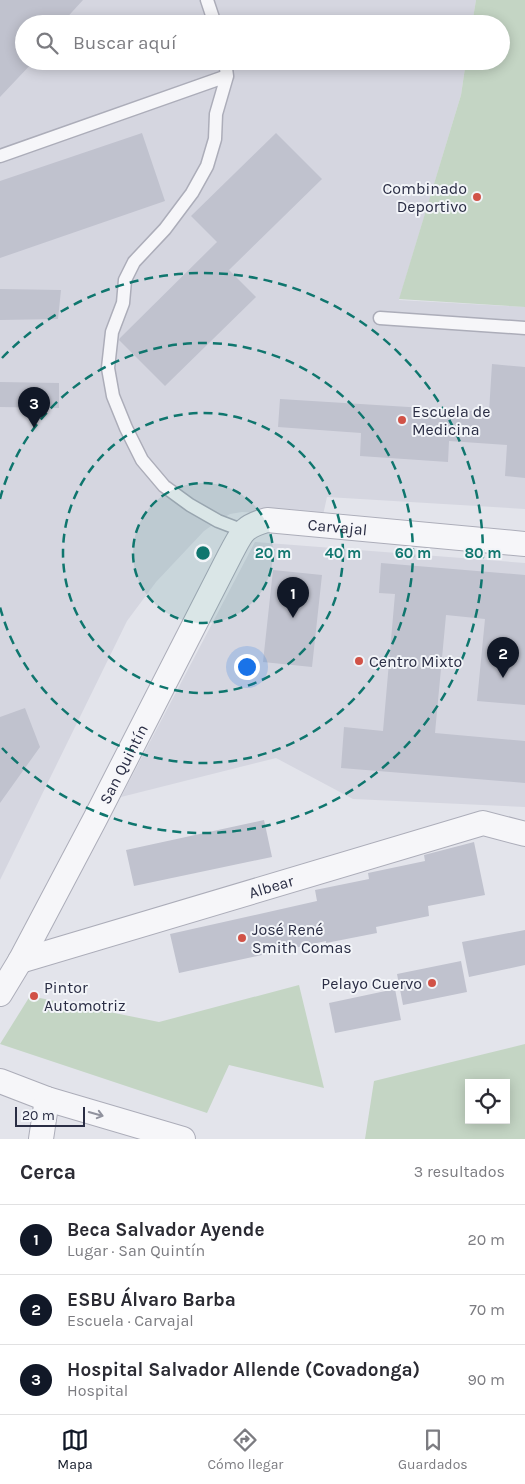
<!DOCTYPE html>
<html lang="es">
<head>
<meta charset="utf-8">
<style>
  :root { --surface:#fff; --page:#f7f7f7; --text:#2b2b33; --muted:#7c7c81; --line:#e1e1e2; --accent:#111827 }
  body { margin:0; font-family:Karla,sans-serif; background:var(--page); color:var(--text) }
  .controls { position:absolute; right:15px; bottom:15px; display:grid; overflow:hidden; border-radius:0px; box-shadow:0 2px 12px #0003 }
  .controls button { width:45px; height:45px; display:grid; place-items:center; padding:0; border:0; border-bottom:1px solid var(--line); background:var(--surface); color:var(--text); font:25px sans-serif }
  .scale { position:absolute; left:15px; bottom:12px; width:70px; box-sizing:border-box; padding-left:5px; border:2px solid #2a2d44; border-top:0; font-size:14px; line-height:18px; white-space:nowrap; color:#2a2d44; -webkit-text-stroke:4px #f2f4f8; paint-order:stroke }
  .you { position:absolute; left:246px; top:666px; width:18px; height:18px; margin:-12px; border:4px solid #fff; border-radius:50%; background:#1a73e8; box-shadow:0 0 0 8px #1a73e833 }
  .badge { display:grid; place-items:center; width:32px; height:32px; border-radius:50%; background:var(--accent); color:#fff; font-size:16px; font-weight:700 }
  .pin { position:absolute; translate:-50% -41px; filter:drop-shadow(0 1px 2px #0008) }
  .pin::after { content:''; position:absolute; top:26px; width:18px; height:15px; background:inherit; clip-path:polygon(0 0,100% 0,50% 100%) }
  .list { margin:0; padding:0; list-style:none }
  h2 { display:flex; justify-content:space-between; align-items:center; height:65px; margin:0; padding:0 20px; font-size:21px }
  h2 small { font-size:16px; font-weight:400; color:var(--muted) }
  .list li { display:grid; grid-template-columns:32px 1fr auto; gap:15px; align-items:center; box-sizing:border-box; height:70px; padding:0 20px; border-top:1px solid var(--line) }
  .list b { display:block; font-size:19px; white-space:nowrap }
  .list p { margin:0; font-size:16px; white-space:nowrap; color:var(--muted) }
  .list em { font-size:16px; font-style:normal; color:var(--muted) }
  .icon { flex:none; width:28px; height:28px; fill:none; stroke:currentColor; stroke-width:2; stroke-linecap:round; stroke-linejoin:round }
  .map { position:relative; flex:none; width:525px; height:1139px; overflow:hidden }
  .search { position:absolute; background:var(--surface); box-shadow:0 2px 12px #0003; left:15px; right:15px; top:15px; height:55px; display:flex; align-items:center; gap:12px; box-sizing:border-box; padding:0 18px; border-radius:28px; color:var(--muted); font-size:19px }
  .sheet { height:275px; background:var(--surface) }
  nav { display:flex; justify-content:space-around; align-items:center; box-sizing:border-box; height:70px; border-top:1px solid var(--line); background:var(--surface); font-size:14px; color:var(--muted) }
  nav a { display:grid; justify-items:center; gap:2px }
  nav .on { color:var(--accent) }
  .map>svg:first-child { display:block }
  .built { fill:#d5d6e0 }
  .green { fill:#c4d5c4; fill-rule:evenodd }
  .building { fill:#c0c2ce }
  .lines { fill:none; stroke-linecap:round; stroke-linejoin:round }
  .lane-casing { stroke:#acadb9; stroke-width:15 }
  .street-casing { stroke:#acadb9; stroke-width:26 }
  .lane { stroke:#f6f6f9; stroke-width:12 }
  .street { stroke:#f6f6f9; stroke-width:24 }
  .oneway { stroke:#90929e }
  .ring { fill:none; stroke:#0f766e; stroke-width:2.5; stroke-dasharray:9 6 }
  .poi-dot { fill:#d15247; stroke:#f2f4f8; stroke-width:2 }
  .labels { text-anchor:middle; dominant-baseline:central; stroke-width:4; stroke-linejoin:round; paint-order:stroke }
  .poi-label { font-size:16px; fill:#2a2d44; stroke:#f2f4f8; text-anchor:start }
  .street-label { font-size:16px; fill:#2a2d44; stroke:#f2f4f8 }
  .centre { fill:#0f766e; stroke:#f2f4f8; stroke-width:2.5 }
  .ring-label { font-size:15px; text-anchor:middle; font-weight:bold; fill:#0f766e; stroke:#f2f4f8; stroke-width:4; stroke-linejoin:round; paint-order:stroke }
</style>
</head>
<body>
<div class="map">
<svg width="525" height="1139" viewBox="0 0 525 1139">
  <rect width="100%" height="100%" fill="#e3e4eb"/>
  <!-- built -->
  <path class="built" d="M0,0H476L472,24H24V61H466L461,95L399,300L525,307V509L327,497L323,515L242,512L230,514L218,521L204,531L156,582L127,621L0,880Z
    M255,542L525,563V807L353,799L276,758L121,797Z"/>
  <!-- green -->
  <path class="green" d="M476,0H525V307L399,299L461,95L466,61H501V24H472Z
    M299,985L324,1088L229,1065L207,1113L0,1044L30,996L159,1022Z
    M525,1044V1139H365L374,1081ZM469,1083H506V1120H469Z"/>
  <!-- building -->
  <path class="building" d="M0,0H83L61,24H24V61H34L0,97Z
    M142,133L165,201L0,258V181Z
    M276,133L322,179L229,270L256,297L165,386L119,340L120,338L217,242L191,216Z
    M0,289L61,290L58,319L0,320Z
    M492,364L525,367V478L505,476L507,445L449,441L448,462L360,456L361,433L278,427L280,399L489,412Z
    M0,382L59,383V408L0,407Z
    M381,563L525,575V705L477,701L485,619L446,615L435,733L525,741V783L341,768L344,727L383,731L395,594L379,593Z
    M273,570L322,575L312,667L263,662Z
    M25,708L40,747L0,803V717Z
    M264,820L272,857L134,886L126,850Z
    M474,842L485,895L428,906L429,916L376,927L377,933L326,943V941L179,973L170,934L317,901L315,890L369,879L368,873L425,861L424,855Z
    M525,930V965L469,977L462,942Z
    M461,961L467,992L403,1005L397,974Z
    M395,989L401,1020L335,1033L329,1003Z"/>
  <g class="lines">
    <defs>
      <path id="lane" d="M207,0L215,24
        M227,76L216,114L215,139L207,166L192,193L165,229L134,262L125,280L123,303L112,332L108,368L113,396L126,428L142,460L164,486L190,505L218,521L244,531
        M0,156L227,76L225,61
        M380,318L525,328"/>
      <g id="street">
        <path id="s1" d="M20,961L483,823L525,834"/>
        <path id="s2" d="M0,994L20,961L95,819L230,555C242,533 242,527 267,520L525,544"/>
        <path d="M0,1081L47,1099L183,1139"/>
        <path d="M41,1139L47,1099"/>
      </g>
    </defs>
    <!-- lane casing -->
    <use href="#lane" class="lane-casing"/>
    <!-- street casing -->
    <use href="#street" class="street-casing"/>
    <!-- lane -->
    <use href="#lane" class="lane"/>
    <!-- street -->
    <use href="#street" class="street"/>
  </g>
  <!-- one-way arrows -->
  <defs><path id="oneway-shaft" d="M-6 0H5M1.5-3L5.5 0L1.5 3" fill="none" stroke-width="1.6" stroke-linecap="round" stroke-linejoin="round" transform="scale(1.25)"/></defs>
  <use class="oneway" href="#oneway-shaft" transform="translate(96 1114) rotate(16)"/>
  <!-- distance rings -->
  <circle cx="203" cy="553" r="70" fill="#0f766e" fill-opacity=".12"/>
  <g class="ring">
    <circle cx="203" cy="553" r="70"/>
    <circle cx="203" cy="553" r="140"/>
    <path d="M0 499A210 210 0 1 1 0 607"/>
    <path d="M2 358A280 280 0 1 1 2 748"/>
  </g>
  <!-- markers -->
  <g class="poi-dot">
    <circle cx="477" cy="197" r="5"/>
    <circle cx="402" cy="420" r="5"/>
    <circle cx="359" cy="661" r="5"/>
    <circle cx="242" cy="938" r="5"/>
    <circle cx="432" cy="983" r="5"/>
    <circle cx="34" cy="996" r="5"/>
  </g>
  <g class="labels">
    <!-- poi labels -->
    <g class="poi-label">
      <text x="467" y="188" text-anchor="end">Combinado<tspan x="467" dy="18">Deportivo</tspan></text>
      <text x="412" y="411">Escuela de<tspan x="412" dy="18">Medicina</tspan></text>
      <text x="369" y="661">Centro Mixto</text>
      <text x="252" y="929">José René<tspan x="252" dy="18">Smith Comas</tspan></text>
      <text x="422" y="983" text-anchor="end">Pelayo Cuervo</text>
      <text x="44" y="987">Pintor<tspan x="44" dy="18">Automotriz</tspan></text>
    </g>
    <!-- street labels -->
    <g class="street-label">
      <text stroke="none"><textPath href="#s2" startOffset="620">Carvajal</textPath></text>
      <text stroke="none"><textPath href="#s2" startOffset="261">San Quintín</textPath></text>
      <text stroke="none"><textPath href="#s1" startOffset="262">Albear</textPath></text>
    </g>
  </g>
  <circle cx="203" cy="553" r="8" class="centre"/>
  <g class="ring-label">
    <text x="273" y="558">20 m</text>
    <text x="343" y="558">40 m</text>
    <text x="413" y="558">60 m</text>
    <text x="483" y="558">80 m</text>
  </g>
</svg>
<div class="controls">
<button><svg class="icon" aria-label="locate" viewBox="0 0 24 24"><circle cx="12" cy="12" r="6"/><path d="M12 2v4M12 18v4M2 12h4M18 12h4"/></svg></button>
</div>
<div class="scale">20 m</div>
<div class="you"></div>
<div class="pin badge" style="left:293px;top:618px">1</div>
<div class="pin badge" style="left:503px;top:678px">2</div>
<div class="pin badge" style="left:34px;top:428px">3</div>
<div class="search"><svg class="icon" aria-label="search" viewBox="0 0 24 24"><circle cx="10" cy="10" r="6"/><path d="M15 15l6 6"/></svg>Buscar aquí</div>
</div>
<section class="sheet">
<h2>Cerca<small>3 resultados</small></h2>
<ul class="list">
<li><span class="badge">1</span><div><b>Beca Salvador Ayende</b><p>Lugar · San Quintín</p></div><em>20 m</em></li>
<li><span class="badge">2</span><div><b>ESBU Álvaro Barba</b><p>Escuela · Carvajal</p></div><em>70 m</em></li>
<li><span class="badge">3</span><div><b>Hospital Salvador Allende (Covadonga)</b><p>Hospital</p></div><em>90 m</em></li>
</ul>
</section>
<nav>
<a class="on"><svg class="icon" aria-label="map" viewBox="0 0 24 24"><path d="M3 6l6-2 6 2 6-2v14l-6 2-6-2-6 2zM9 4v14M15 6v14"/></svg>Mapa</a>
<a><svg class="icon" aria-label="directions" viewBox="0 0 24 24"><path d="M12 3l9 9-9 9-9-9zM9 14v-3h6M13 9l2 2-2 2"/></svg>Cómo llegar</a>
<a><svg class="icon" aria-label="saved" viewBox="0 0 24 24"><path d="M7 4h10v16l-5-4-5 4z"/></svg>Guardados</a>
</nav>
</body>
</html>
